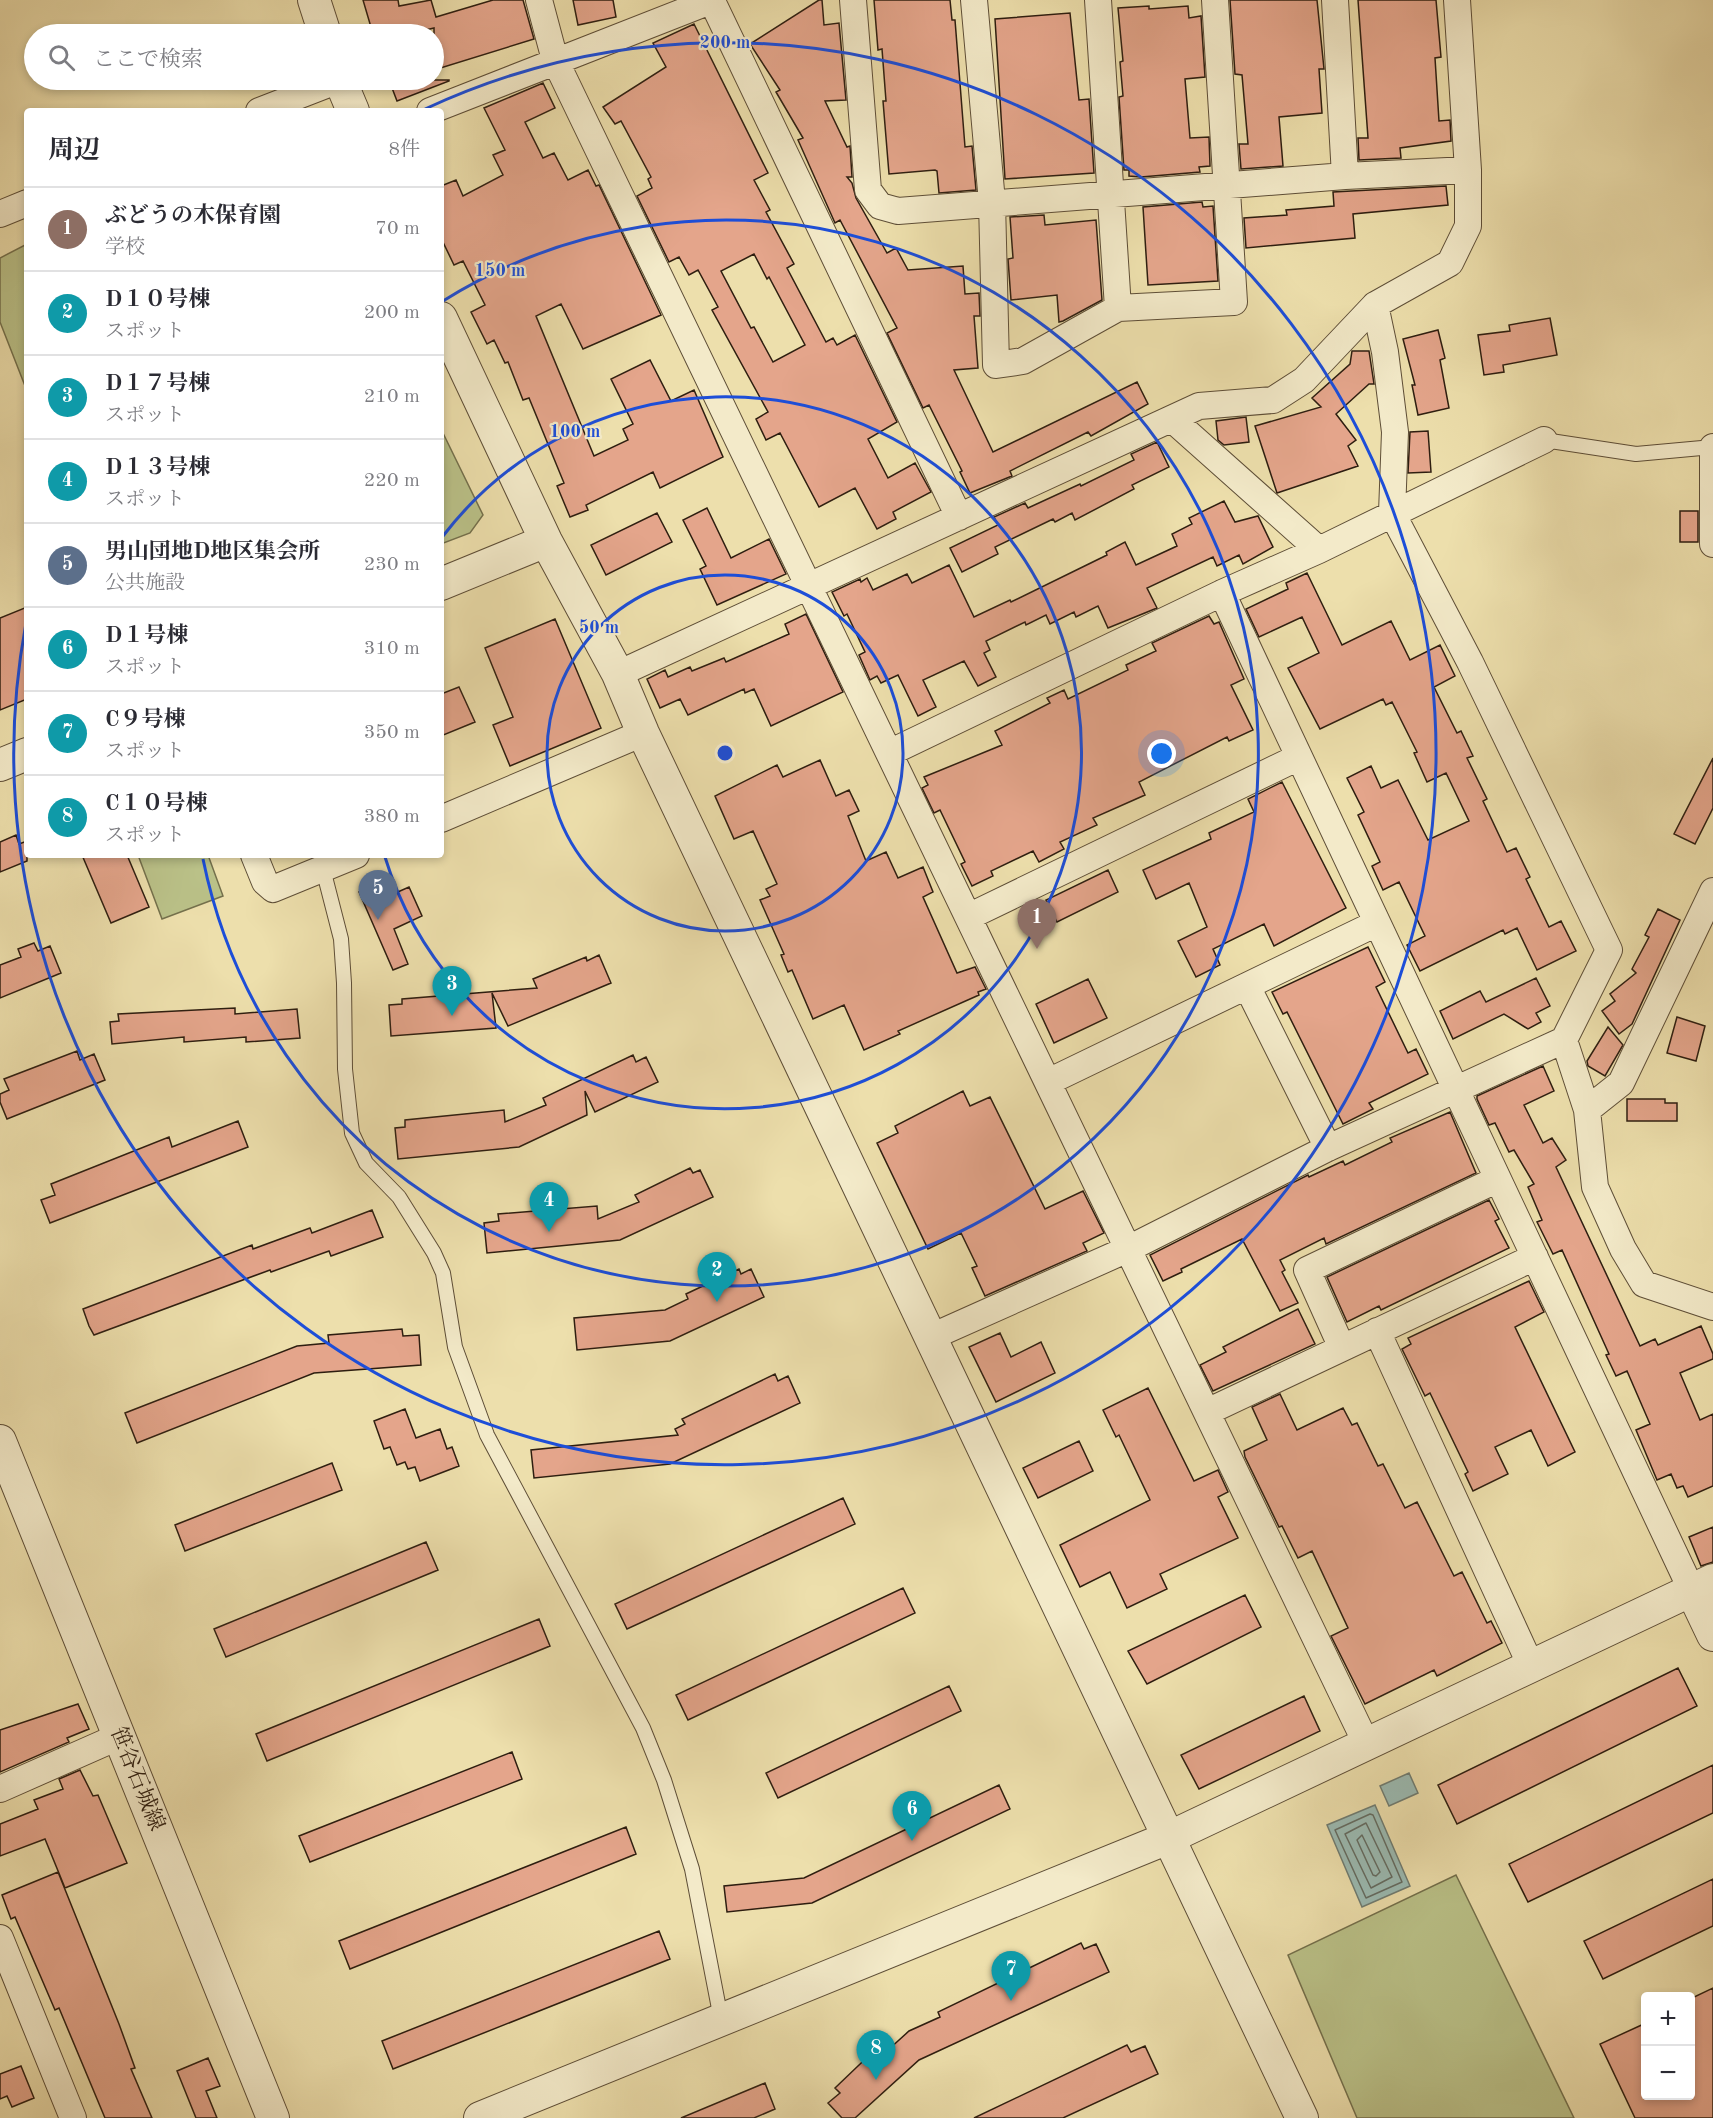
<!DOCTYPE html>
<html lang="ja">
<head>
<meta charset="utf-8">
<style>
  :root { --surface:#fff; --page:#f2f2f3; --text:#2b2b33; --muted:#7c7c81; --line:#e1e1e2; --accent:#2563eb }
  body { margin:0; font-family:"Old Standard TT","Noto Serif JP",serif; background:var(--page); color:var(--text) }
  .controls { position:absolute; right:18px; bottom:18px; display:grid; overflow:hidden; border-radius:6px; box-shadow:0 3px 9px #0003 }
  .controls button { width:54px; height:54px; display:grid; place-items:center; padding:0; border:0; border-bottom:2px solid var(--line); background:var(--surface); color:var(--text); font:30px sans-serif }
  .you { position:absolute; left:1162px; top:754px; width:21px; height:21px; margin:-15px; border:4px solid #fff; border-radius:50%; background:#1a73e8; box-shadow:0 0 0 9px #1a73e833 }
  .badge { display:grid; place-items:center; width:39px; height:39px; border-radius:50%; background:var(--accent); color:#fff; font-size:20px; font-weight:700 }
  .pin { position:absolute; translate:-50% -50px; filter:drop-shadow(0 2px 3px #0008) }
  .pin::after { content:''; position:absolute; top:32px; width:21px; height:18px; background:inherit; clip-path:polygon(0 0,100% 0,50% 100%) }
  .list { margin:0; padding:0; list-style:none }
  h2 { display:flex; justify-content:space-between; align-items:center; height:78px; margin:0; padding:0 24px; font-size:26px }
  h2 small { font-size:20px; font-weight:400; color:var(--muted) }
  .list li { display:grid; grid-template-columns:39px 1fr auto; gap:18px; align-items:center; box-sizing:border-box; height:84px; padding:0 24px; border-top:2px solid var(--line) }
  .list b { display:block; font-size:22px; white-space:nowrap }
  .list p { margin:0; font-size:20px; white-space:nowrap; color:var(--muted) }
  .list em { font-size:20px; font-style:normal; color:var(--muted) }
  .icon { flex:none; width:33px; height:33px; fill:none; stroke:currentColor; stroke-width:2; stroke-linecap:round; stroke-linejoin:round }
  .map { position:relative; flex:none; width:1713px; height:2118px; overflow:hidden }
  .search { position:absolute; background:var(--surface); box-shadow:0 3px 9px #0003; left:24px; top:24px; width:420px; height:66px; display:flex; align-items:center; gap:15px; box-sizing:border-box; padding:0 21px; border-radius:33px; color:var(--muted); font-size:22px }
  .panel { position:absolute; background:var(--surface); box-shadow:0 3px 9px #0003; left:24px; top:108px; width:420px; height:750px; border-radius:6px }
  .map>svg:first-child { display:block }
  .green { fill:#bac188; stroke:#74704c; stroke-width:1.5 }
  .water { fill:#9bbbb3; stroke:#6f7c72; stroke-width:1.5 }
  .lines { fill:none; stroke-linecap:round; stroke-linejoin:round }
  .shore { stroke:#646c62; stroke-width:1.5 }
  .building { fill:#e4a58b; stroke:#2e1e10; stroke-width:1.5; fill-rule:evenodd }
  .service-casing { stroke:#5e4e37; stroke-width:16 }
  .minor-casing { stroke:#5e4e37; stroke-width:28 }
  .tertiary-casing { stroke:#5e4e37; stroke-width:34 }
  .service { stroke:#f3eac9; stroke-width:14 }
  .minor { stroke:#f3eac9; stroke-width:26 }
  .tertiary { stroke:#f3eac9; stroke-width:32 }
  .ring { fill:none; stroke:#1d4ed8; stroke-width:3 }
  .labels { text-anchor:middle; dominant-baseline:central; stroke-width:4.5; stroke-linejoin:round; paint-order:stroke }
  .street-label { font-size:22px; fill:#2e1e10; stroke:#f3eac9 }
  .centre { fill:#1d4ed8; stroke:#f3eac9; stroke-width:3 }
  .ring-label { font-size:18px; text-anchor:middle; font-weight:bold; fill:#1d4ed8; stroke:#f3eac9; stroke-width:4.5; stroke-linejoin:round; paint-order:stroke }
</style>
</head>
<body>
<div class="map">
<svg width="1713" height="2118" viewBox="0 0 1713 2118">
  <rect width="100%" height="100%" fill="#eddfac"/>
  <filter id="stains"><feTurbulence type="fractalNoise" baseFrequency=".00333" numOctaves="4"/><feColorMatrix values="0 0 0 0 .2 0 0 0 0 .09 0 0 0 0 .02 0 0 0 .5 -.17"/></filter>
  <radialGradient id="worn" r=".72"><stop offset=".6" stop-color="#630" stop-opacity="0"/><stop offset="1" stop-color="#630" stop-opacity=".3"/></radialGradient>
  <!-- green -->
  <path class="green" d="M27,244V391L0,322V258Z
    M441,429L483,515L470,533L441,544Z
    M138,855H208L223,896L162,919Z
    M1456,1875L1574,2118H1357L1288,1955Z"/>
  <!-- water -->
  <path class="water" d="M1409,1773L1418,1793L1389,1806L1380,1786Z
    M1375,1805L1410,1886L1362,1907L1327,1825Z"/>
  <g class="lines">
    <!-- shore -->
    <path class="shore" d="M1370,1814L1373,1815L1402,1882L1366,1898L1335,1830Z
      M1366,1823L1392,1877L1371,1888L1345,1834Z
      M1362,1835L1380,1872L1376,1876L1373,1875L1357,1840Z"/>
  </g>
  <!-- building -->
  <path class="building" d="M363,0H398L399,6L431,0L436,17L493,0H523L534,39L434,70V28L409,34H373Z
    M573,0H613L616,17L578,25Z
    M819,0H822L824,25L839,23L846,100L825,101L847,147L850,146L852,177H847L852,183L856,198L887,253L896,248L908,270L963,266L965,294L979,293L980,316H974L978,368L954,370L993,452L1137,382L1148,404L1091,436L1088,432L1010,471L1012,476L970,493L960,472L962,471L929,405L923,408L887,333L897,328L840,220L835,223L798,140L803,138L776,92L780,90L750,44Z
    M874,0H950L952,20H955L965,147L972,146L976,190L939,193L937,171L935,170L889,174L883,101H886L882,49L878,50Z
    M1230,0H1317L1324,69H1319L1322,113L1279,117L1283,166L1241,169L1239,144H1248L1242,75L1235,74Z
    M1358,0H1436L1441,57L1435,58L1439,121L1450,120L1451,141L1400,148L1401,158L1359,160L1358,138H1368Z
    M1149,6V9L1188,6L1189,18L1201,16L1205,77L1185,79L1190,138L1209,137L1210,166L1199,167L1200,172L1141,177L1129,176V170H1124L1119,97L1123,96L1120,62L1123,61L1118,8Z
    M1070,13L1079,100L1089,99L1094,173L1005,179L995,19Z
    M694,24L768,173L754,180L770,210L766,212L794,264L787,268L826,342L833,338L837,345L855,335L897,422L868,439L888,478L915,463L931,492L893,512L896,519L877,529L855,488L819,507L780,433L766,440L756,419L768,412L712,310L718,307L698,270L689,275L679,257L669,262L637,196L652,188L648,179L651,177L621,121L615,124L603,107L666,67L653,43ZM754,254L767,279L769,277L805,345L773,362L754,327L751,328L721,271Z
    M389,80H449V81L397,101Z
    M543,83L555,108L525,122L543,158L554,153L568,180L588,170L596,186L599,185L661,315L583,349L561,304L536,316L594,456L628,440L623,429L633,424L611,379L650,360L671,401L694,390L723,457L660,488L653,472L586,505L588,510L570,517L557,486L564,483L529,398L523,400L508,362L505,363L494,340L487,344L471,312L485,305L463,261L454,265L441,238V186L456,180L463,196L503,175L493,155L505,150L484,108Z
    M1446,186L1448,205L1353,214L1355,238L1246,248L1244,218L1287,215L1286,210L1334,206L1333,192Z
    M1202,202L1203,207L1213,206L1218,281L1148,285L1143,207Z
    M1044,215L1045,225L1096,220L1102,300L1063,321L1059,322L1057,295L1011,300L1008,259L1013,258L1010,217Z
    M1550,318L1557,355L1503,365L1504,372L1484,375L1478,335L1510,331L1509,325Z
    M1438,330L1445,358L1440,360L1449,408L1418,415L1412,385H1415L1403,339Z
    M1352,351H1369L1374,384H1369L1336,414L1356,440L1348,446L1358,466L1277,493L1255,426L1321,407L1312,398L1350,364Z
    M1246,417L1249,442L1224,445L1218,440L1216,421Z
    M1428,431L1431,472L1408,473L1410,432Z
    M1157,442L1169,467L1132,485L1134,489L1075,520L1072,513L1055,522L1053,519L995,547L998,554L962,572L950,548L998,525L994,517L1025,503L1028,508L1080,484L1081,486L1134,460L1131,454Z
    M1224,501L1235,522L1258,516L1273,547L1243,564L1239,555L1217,566L1213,557L1147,588L1157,608L1108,628L1098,606L1076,617L1074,612L1050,624L1046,615L1026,625L1025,622L986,641L990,650L984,653L996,677L978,686L964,661L923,680L936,707L918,716L898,675L881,683L877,676L870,680L859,655L865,652L847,614L844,616L832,592L860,579L861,582L867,578L873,590L907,574L912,583L949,565L974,617L1010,600L1011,602L1107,555L1106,552L1125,542L1136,565L1177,546L1172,534L1192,524L1189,518Z
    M707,508L731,558L769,539L786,574L717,605L700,569L706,566L683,520Z
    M1680,511H1698V542H1680Z
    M657,513L672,542L606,575L591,545Z
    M1307,573L1342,645L1391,621L1410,660L1440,645L1455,676L1434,687L1457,733L1461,731L1473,756L1467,758L1487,799L1483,801L1507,852L1516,848L1530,877L1526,879L1549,927L1561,921L1576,951L1537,970L1517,928L1505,934L1503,930L1420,971L1407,945L1425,936L1399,882L1383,890L1372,866L1380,862L1358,815L1364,812L1347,778L1371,766L1381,788L1398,780L1428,840L1469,821L1446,773L1427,782L1414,753L1417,752L1392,702L1386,705L1383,699L1320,729L1288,668L1319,653L1302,617L1259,637L1246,609L1288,589L1286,583Z
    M27,607V699L0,710V618Z
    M806,614L843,692L771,726L754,689L745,693L744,689L688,715L680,699L660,708L647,679L665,670L668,677L690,667L692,671L724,658L726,662L789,634L785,624Z
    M1209,616L1214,624L1219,622L1244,679L1231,685L1253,730L1229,741L1227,737L1139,782L1145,795L1093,818L1097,825L1060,842L1064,849L1039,862L1033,851L991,871L993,876L972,886L961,864L965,862L940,810L934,813L922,788L928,785L924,777L1002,745L995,731L1050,703L1047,698L1064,690L1068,699L1128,670L1126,665L1156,651L1152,643Z
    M555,619L601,728L510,766L493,725L513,717L485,648Z
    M459,687L475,722L441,736V694Z
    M1713,758V808L1695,844L1674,834Z
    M820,760L836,796L849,790L859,811L848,816L866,861L886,852L898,878L923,867L933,892L923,897L957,973L975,967L986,989L978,992L979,995L898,1031L900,1034L864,1050L844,1005L813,1019L792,970L788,972L781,955L784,954L760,900L770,896L766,889L777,884L753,831L734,839L715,796L777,765L783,777Z
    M1282,782L1346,908L1274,946L1264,924L1213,949L1220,965L1196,977L1178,941L1207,927L1189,883L1156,899L1143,870L1211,839L1209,833L1254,812L1248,799Z
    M16,835L19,844L27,841V861L0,872V842Z
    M82,855H127L149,907L111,923Z
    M1108,870L1118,892L1057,922L1046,900Z
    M375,885L382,899L409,887L422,916L394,929L408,964L393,970L359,892Z
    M1658,909L1680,920L1632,1024L1619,1034L1602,1011L1615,1001L1610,994L1636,973L1632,969L1649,937L1645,935Z
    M34,943L38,951L50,946L61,973L0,998V965L21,957L18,949Z
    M1368,947L1385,982L1376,987L1408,1053L1416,1049L1428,1074L1369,1103L1373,1109L1343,1124L1287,1012L1283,1014L1272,992Z
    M599,955L611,983L508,1026L492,993L496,1028L391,1036L389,1005L402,1004V999L537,988L533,979L586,957L587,961Z
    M1536,978L1550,1006L1536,1013L1541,1022L1528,1029L1504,1014L1453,1039L1440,1011L1480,991L1486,1002Z
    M1088,979L1107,1018L1054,1043L1036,1004Z
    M235,1008V1014L297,1009L300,1038L246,1042V1037L184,1042V1037L112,1044L110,1022L119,1021L118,1014Z
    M1677,1017L1705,1026L1696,1061L1667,1053Z
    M1608,1027L1623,1045L1605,1076L1588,1066L1587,1061Z
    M77,1051L80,1060L94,1054L105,1080L7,1119L0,1102V1094L9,1090L4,1079Z
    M633,1055L636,1062L646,1057L658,1082L595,1112L585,1091L587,1115L519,1147L398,1159L395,1128L405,1127V1120L504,1110L505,1122L546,1105L543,1098Z
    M1543,1066L1554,1091L1524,1105L1543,1143L1552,1138L1566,1160L1556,1167L1640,1346L1655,1339L1658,1345L1701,1326L1713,1354V1359L1680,1373L1700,1420L1713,1414V1486L1688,1497L1683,1486L1677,1488L1671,1474L1657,1480L1636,1430L1650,1424L1627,1371L1616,1376L1606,1355L1609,1354L1562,1250L1553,1254L1537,1222L1542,1220L1528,1187L1534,1184L1514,1150L1509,1152L1495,1123L1489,1125L1477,1099V1096Z
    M963,1091L970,1106L990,1097L1045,1209L1083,1191L1104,1233L1083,1243L1087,1251L985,1296L972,1268L977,1266L961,1233L928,1249L877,1143L898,1133L895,1126Z
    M1627,1099H1665V1103H1677V1121H1627Z
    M1450,1112L1476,1173L1326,1244L1324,1238L1280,1260L1285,1270L1282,1272L1298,1303L1280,1311L1242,1239L1181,1269L1182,1272L1163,1281L1150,1255L1308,1175L1309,1177L1343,1161L1345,1165L1392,1142L1390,1138Z
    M238,1121L248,1147L50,1223L41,1200L55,1195L51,1184L169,1137L172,1147Z
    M690,1168L693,1173L700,1170L713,1197L620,1240L487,1253L484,1223L499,1221L498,1214L597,1206L598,1219L639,1202L635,1195Z
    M1489,1200L1499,1219L1495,1221L1509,1248L1381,1310L1379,1306L1347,1322L1327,1277Z
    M372,1210L383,1237L331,1256L329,1251L271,1272L270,1270L94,1335L89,1326L83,1309L252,1245L253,1249L310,1228L312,1233Z
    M739,1269L741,1274L751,1269L764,1297L670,1341L577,1350L574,1318L665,1310L688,1299L686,1294Z
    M1529,1281L1544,1312L1515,1327L1575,1452L1548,1466L1531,1430L1495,1447L1508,1474L1473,1491L1465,1474L1468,1472L1430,1393L1425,1396L1402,1349L1411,1344L1408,1338Z
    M1298,1309L1315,1344L1213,1391L1200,1365L1226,1352L1223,1347Z
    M402,1329L403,1336L419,1335L421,1365L314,1373L137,1443L125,1413L297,1346L329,1343L328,1335Z
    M1000,1333L1011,1357L1041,1342L1055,1373L996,1402L969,1347Z
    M775,1374L778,1381L788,1376L800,1403L670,1464L534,1478L531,1450L678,1435L675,1429L685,1424L682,1419Z
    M1148,1388L1194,1481L1218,1470L1228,1492L1218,1497L1238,1538L1160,1574L1167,1589L1127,1608L1110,1572L1080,1587L1060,1545L1150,1500L1119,1435L1116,1437L1103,1410Z
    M1280,1394L1297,1430L1343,1408L1352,1425L1357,1423L1378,1466L1383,1464L1405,1508L1417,1502L1454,1576L1462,1572L1487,1623L1491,1621L1502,1643L1437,1676L1434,1670L1365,1704L1331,1636L1348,1628L1312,1551L1298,1558L1282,1526L1279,1527L1245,1457L1244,1451L1267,1440L1252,1407Z
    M405,1409L416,1438L440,1429L447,1449L452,1447L459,1466L420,1481L415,1467L408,1469L405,1462L397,1465L390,1447L384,1449L374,1421Z
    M1079,1441L1093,1471L1038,1498L1023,1468Z
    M332,1463L342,1490L185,1551L175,1525Z
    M843,1498L855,1524L627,1629L615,1604Z
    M1713,1527V1562L1701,1566L1689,1537Z
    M426,1542L438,1570L226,1657L214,1629Z
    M903,1588L915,1613L688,1720L676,1695Z
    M1245,1595L1261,1627L1147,1684L1128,1651Z
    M539,1619L550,1646L267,1761L256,1734Z
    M1678,1668L1697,1706L1457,1824L1438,1785Z
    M949,1686L961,1711L778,1798L766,1773Z
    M1304,1696L1320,1731L1199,1789L1181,1755Z
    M78,1704L89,1729L67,1738L69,1742L0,1772V1730Z
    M512,1752L522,1779L310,1862L299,1836Z
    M1713,1765V1813L1528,1902L1509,1864Z
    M80,1770L93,1796L98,1795L127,1863L65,1888L45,1839L0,1856V1824L38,1809L34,1800L63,1789L59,1779Z
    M999,1785L1010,1809L812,1903L727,1912L724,1886L804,1878Z
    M626,1827L636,1854L350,1969L339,1941Z
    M58,1872L119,2024L135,2068L131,2069L152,2118H105L59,2008L55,2010L15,1917L11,1919L2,1895Z
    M1713,1879V1926L1603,1979L1584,1941Z
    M659,1931L670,1959L393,2069L382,2041Z
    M1081,1943L1084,1949L1096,1944L1109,1972L919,2060L855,2118H842L828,2103L840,2093L835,2088L882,2043L888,2050L909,2031L940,2017L938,2012Z
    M1713,1988V2118H1635L1600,2044L1646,2023V2096H1690V1999Z
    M1127,2045L1131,2052L1145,2046L1158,2074L1063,2118H974Z
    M208,2058L220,2086L206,2091L217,2118H196L177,2071Z
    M21,2066L34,2098L12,2107L7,2096L0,2099V2074Z
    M765,2083L775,2109L754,2118H681Z"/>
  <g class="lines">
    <defs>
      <path id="service" d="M1544,440L1636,454L1713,447
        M323,869L341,939L344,983L345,1069L352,1133L366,1163L399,1197L434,1253L443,1273L455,1347L487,1435L643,1728L664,1780L692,1869L721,2019"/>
      <path id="minor" d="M539,0L555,60L1366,1743
        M853,0L868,190L880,206L898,211L1345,176L1335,0
        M974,0L992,202L996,365L1023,361L1118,308L1234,302L1215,0
        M1098,0L1118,308
        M712,1L959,517
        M259,111L339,80
        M430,111L713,0
        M1345,176L1468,170L1457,0
        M0,214L27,203
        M1375,305L1450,263L1468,226V170
        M1172,419L1319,550
        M1713,447V544
        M1222,593L1692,1591
        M618,674L1199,406L1273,400L1304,380L1375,305L1385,352L1395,432L1392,513L1470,662L1609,950L1564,1040L1328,1148L1128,1249L931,1337
        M889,753L1222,593L1319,550L1544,440
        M441,819L643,733
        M254,855L265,882L273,889L356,855
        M968,917L1299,757
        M1247,986L1328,1148
        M1564,1040L1587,1110L1595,1187L1623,1249L1644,1284L1713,1307
        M1048,1082L1377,923
        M1587,1110L1621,1083L1713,891
        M1377,1331L1531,1666
        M1342,1348L1307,1270L1498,1179
        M1207,1412L1535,1257
        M0,1789L120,1736
        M0,1938L73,2118"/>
      <path id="tertiary" d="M314,0L325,34
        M340,80L353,111
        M441,318L546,541L618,674L643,733L1302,2118
        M441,584L546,541
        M0,765L27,754
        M0,1441L273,2118
        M1692,1591L1713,1635
        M480,2118L1168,1838L1713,1580"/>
    </defs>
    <!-- service casing -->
    <use href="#service" class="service-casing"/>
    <!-- minor casing -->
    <use href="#minor" class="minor-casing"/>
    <!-- tertiary casing -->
    <use href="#tertiary" class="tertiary-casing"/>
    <!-- service -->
    <use href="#service" class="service"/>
    <!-- minor -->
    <use href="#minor" class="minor"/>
    <!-- tertiary -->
    <use href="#tertiary" class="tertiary"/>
  </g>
  <!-- distance rings -->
  <g class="ring">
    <circle cx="725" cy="753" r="178"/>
    <path d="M443 536A356 356 0 1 1 385 857"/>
    <path d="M443 301A533 533 0 1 1 203 859"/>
    <path d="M425 109A711 711 0 1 1 26 623"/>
  </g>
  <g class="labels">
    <!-- street labels -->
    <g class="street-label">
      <text transform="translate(137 1779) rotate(68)">笹谷石城線</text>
    </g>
  </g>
  <circle cx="725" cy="753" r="9" class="centre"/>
  <g class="ring-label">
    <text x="725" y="48">200 m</text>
    <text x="500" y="276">150 m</text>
    <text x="575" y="437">100 m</text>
    <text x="599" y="633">50 m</text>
  </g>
  <rect width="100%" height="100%" filter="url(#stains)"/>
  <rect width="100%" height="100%" fill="url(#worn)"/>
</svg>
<div class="controls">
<button>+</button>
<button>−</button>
</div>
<div class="you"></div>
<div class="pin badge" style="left:1037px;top:949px;background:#8d6e63">1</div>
<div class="pin badge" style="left:717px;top:1302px;background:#0f9aa8">2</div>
<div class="pin badge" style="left:452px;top:1016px;background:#0f9aa8">3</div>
<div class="pin badge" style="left:549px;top:1232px;background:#0f9aa8">4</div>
<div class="pin badge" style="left:378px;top:920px;background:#5c6f8a">5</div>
<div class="pin badge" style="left:912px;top:1841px;background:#0f9aa8">6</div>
<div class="pin badge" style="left:1011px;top:2001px;background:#0f9aa8">7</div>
<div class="pin badge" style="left:876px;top:2080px;background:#0f9aa8">8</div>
<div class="search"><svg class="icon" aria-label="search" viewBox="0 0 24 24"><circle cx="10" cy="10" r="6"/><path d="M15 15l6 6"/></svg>ここで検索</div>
<section class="panel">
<h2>周辺<small>8件</small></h2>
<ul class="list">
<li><span class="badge" style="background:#8d6e63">1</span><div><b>ぶどうの木保育園</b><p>学校</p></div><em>70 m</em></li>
<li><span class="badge" style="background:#0f9aa8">2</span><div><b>D１０号棟</b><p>スポット</p></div><em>200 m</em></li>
<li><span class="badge" style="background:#0f9aa8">3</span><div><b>D１７号棟</b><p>スポット</p></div><em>210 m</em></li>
<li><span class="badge" style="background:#0f9aa8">4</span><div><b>D１３号棟</b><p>スポット</p></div><em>220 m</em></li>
<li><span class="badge" style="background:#5c6f8a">5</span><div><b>男山団地D地区集会所</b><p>公共施設</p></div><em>230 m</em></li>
<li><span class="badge" style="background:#0f9aa8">6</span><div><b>D１号棟</b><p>スポット</p></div><em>310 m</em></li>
<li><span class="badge" style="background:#0f9aa8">7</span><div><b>C９号棟</b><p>スポット</p></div><em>350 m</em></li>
<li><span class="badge" style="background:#0f9aa8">8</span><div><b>C１０号棟</b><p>スポット</p></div><em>380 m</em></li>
</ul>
</section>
</div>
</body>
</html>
